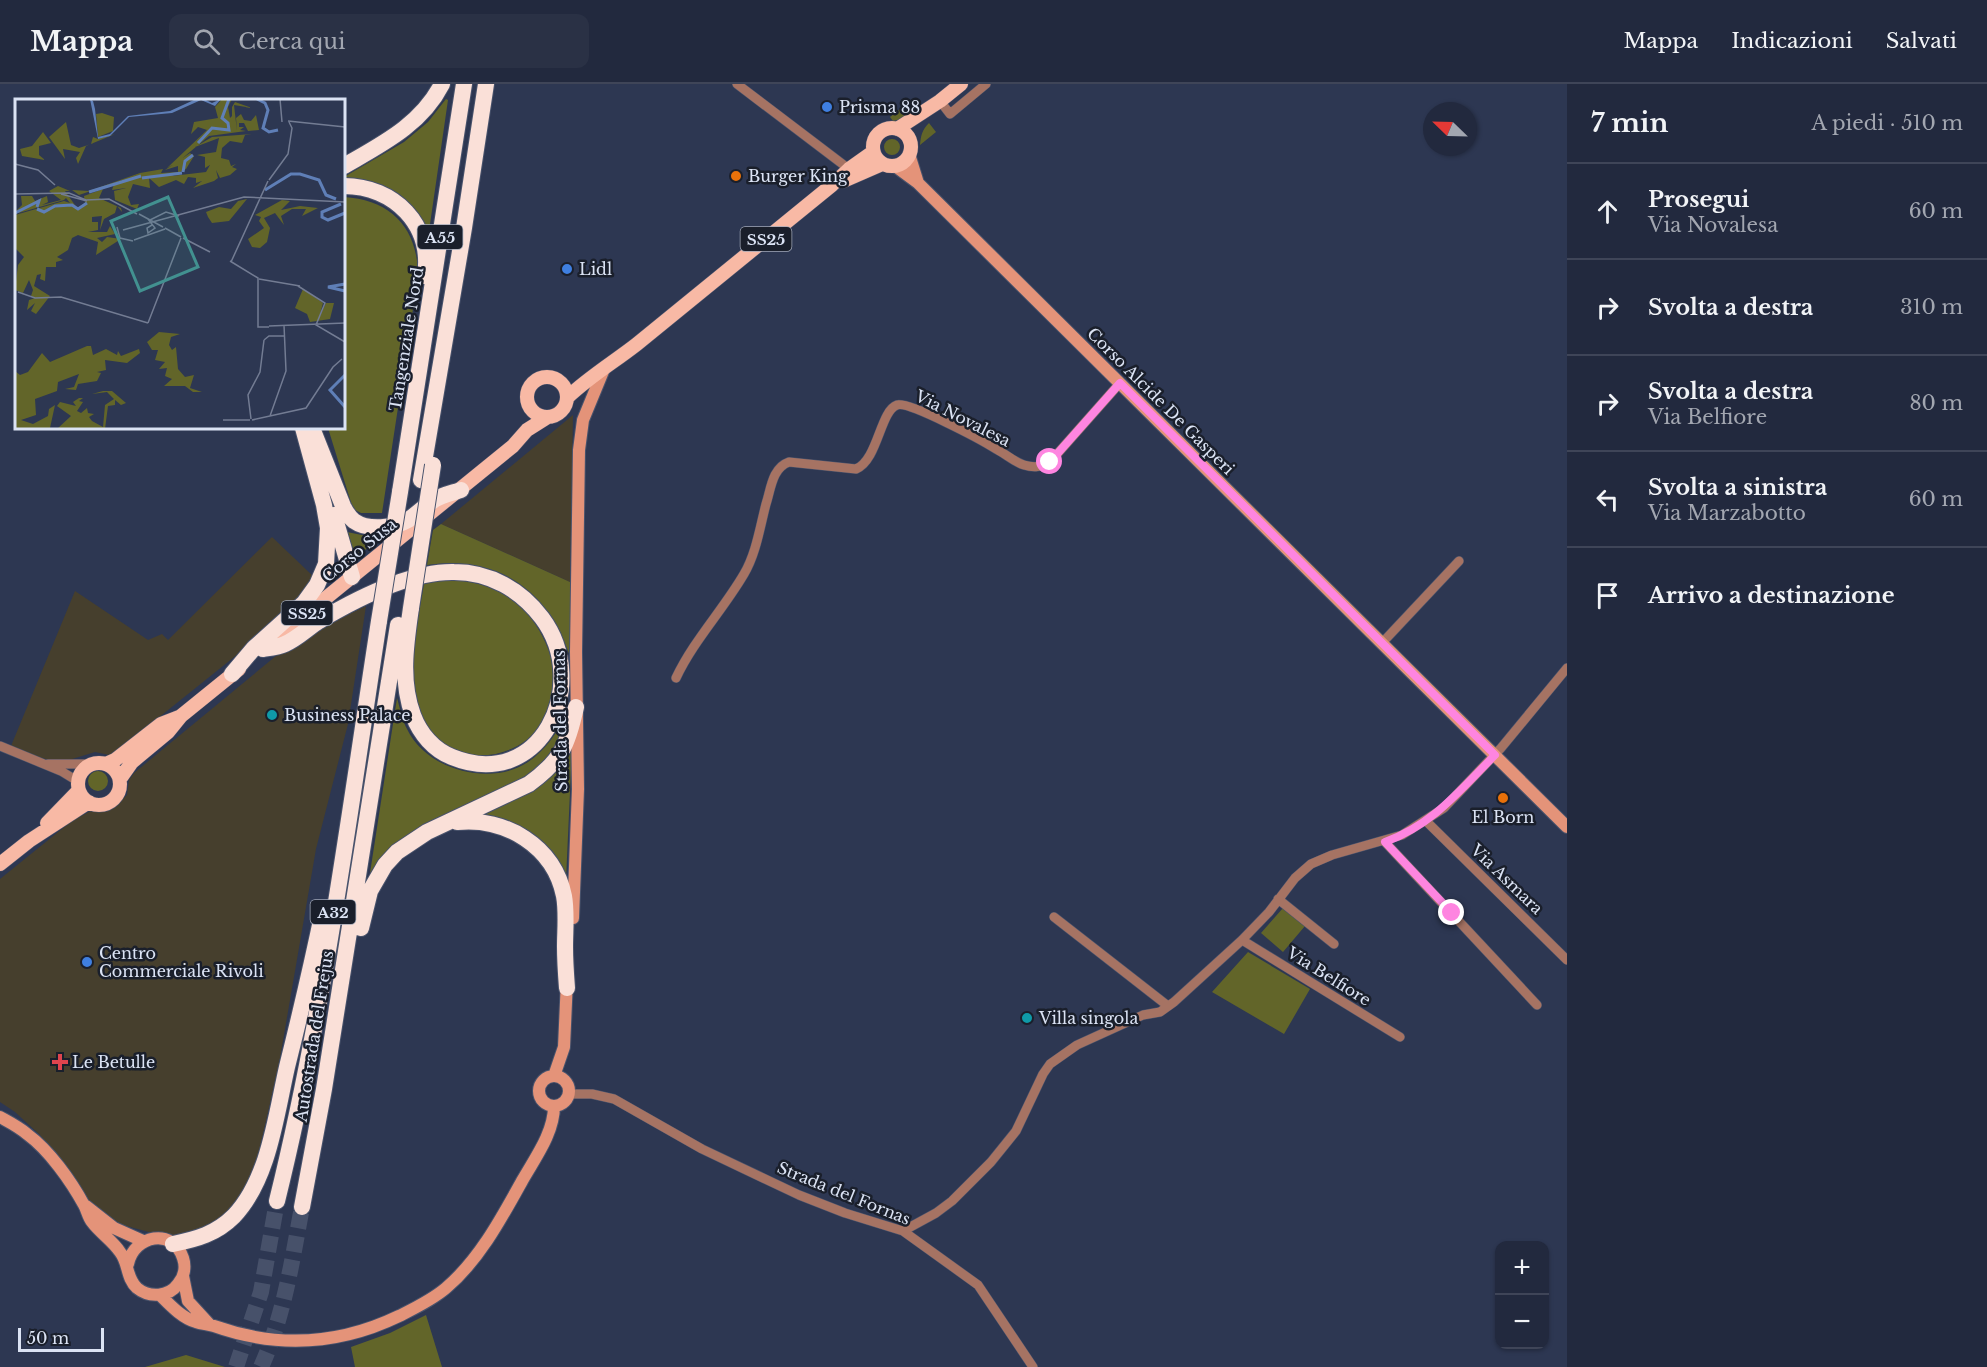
<!DOCTYPE html>
<html lang="it">
<head>
<meta charset="utf-8">
<style>
  :root { --surface:#22293e; --page:#2a3145; --text:#f1f3f6; --muted:#a2a6b0; --line:#3f4558 }
  body { margin:0; font-family:"Libre Baskerville",serif; background:var(--page); color:var(--text) }
  .controls { position:absolute; right:18px; bottom:18px; display:grid; overflow:hidden; border-radius:12px; box-shadow:0 2px 4px #0004 }
  .controls button { width:54px; height:54px; display:grid; place-items:center; padding:0; border:0; border-bottom:2px solid var(--line); background:var(--surface); color:var(--text); font:30px sans-serif }
  .compass { position:absolute; left:1423px; top:18px; width:54px; height:54px; border-radius:50%; background:var(--surface); box-shadow:0 2px 4px #0004; rotate:293deg }
  .scale { position:absolute; left:18px; bottom:15px; width:86px; box-sizing:border-box; padding-left:6px; border:3px solid #dbe3f4; border-top:0; font-size:16px; line-height:21px; white-space:nowrap; color:#dbe3f4; -webkit-text-stroke:4px #1a1f2b; paint-order:stroke }
  .stop { position:absolute; width:18px; height:18px; margin:-14px; border:4px solid #fe85e0; border-radius:50%; background:#fff }
  .stop.end { background:#fe85e0; border-color:#fff; box-shadow:0 2px 6px #0008 }
  .list { margin:0; padding:0; list-style:none }
  h2 { display:flex; justify-content:space-between; align-items:center; height:78px; margin:0; padding:0 24px; font-size:26px }
  h2 small { font-size:20px; font-weight:400; color:var(--muted) }
  .list li { display:grid; grid-template-columns:39px 1fr auto; gap:18px; align-items:center; box-sizing:border-box; height:96px; padding:0 24px; border-top:2px solid var(--line) }
  .list b { display:block; font-size:22px; white-space:nowrap }
  .list p { margin:0; font-size:20px; white-space:nowrap; color:var(--muted) }
  .list em { font-size:20px; font-style:normal; color:var(--muted) }
  .icon { flex:none; width:33px; height:33px; fill:none; stroke:currentColor; stroke-width:2; stroke-linecap:round; stroke-linejoin:round }
  .map { position:relative; flex:none; width:1567px; height:1283px; overflow:hidden }
  header { display:flex; align-items:center; gap:36px; box-sizing:border-box; height:84px; padding:0 30px; background:var(--surface); border-bottom:2px solid var(--line) }
  header strong { font-size:28px }
  nav { display:flex; gap:33px; margin-inline-start:auto; font-size:21px }
  .search { width:420px; height:54px; background:var(--page); display:flex; align-items:center; gap:15px; box-sizing:border-box; padding:0 21px; border-radius:12px; color:var(--muted); font-size:22px }
  main { display:flex }
  aside { flex:1; background:var(--surface) }
  .map>svg:first-child { display:block }
  .commercial { fill:#463f2d }
  .green { fill:#626529 }
  .lines { fill:none; stroke-linecap:round; stroke-linejoin:round }
  .highway-tunnel { stroke:#47516a; stroke-width:16; stroke-dasharray:16 8; stroke-linecap:butt }
  .street-casing { stroke:#49536c; stroke-width:10 }
  .secondary-casing { stroke:#49536c; stroke-width:14 }
  .primary-casing { stroke:#49536c; stroke-width:15 }
  .highway-casing { stroke:#49536c; stroke-width:18 }
  .street { stroke:#a67363; stroke-width:9 }
  .secondary { stroke:#e49379; stroke-width:12 }
  .primary { stroke:#f8b9a5; stroke-width:14 }
  .highway { stroke:#fae0d8; stroke-width:16 }
  .highway-bridge-casing { stroke:#49536c; stroke-width:18; stroke-linecap:butt }
  .highway-bridge { stroke:#fae0d8; stroke-width:16 }
  .route { stroke:#fe85e0; stroke-width:8 }
  .shop-dot { fill:#3f7fe0; stroke:#1a1f2b; stroke-width:2 }
  .food-dot { fill:#e8710a; stroke:#1a1f2b; stroke-width:2 }
  .culture-dot { fill:#0f9aa8; stroke:#1a1f2b; stroke-width:2 }
  .health-dot { fill:#e0444e; stroke:#1a1f2b; stroke-width:2 }
  .labels { text-anchor:middle; dominant-baseline:central; stroke-width:5; stroke-linejoin:round; paint-order:stroke }
  .shield { fill:#1a1f2b; stroke:#a1a8b8; stroke-width:1.5 }
  .shield-label { font-size:15px; font-weight:bold; fill:#dbe3f4 }
  .poi-label { font-size:16px; fill:#dbe3f4; stroke:#1a1f2b; text-anchor:start }
  .street-label { font-size:16px; fill:#dbe3f4; stroke:#1a1f2b }
  .inset-river { fill:none; stroke:#5f7fb7; stroke-width:3 }
  .inset-road { fill:none; stroke:#737c93; stroke-width:1.5 }
  .view { fill:#429190; fill-opacity:0.15; stroke:#429190; stroke-width:3 }
  .inset-edge { fill:none; stroke:#dbe3f4; stroke-width:3 }
</style>
</head>
<body>
<header>
<strong>Mappa</strong>
<div class="search"><svg class="icon" aria-label="search" viewBox="0 0 24 24"><circle cx="10" cy="10" r="6"/><path d="M15 15l6 6"/></svg>Cerca qui</div>
<nav><a>Mappa</a><a>Indicazioni</a><a>Salvati</a></nav>
</header>
<main>
<div class="map">
<svg width="1567" height="1283" viewBox="0 0 1567 1283">
  <rect width="100%" height="100%" fill="#2d3752"/>
  <!-- commercial -->
  <path class="commercial" d="M573,331L570,498L441,440Z
    M272,453L314,493L308,504L269,545L117,667L109,671L95,668L69,676L55,677L41,674L11,662L75,507L148,556L162,550L168,556Z
    M366,522L348,640L316,765L279,980L258,1072L248,1100L237,1118L208,1144L178,1151H160L119,1140L103,1131L86,1114L40,1051L15,1028L0,1018V795L73,736L93,726L114,723L127,711L129,696L134,689L288,562L311,548Z"/>
  <!-- green -->
  <path class="green" d="M446,15L448,16L429,147L418,130L368,98L344,93L404,58L428,38Z
    M910,17L917,25L907,34L893,37L890,33Z
    M929,39L936,48L920,61C921,51 922,46 929,39Z
    M884 63a8 8 0 1 1 16 0a8 8 0 1 1-16 0Z
    M344,113C391,116 418,144 418,192L382,429H361L353,425L328,344H344Z
    M441,440L570,498V572C547,505 498,471 427,481L433,446Z
    M347,448L367,452L384,451L356,473Z
    M444,495C485,497 518,509 539,546C610,669 421,730 412,595C410,564 419,531 424,500Z
    M397,614C400,624 402,636 407,645C426,686 491,703 528,678C547,665 558,647 568,627C561,655 554,667 534,687L382,775L370,789Z
    M572,664L566,796L523,744L505,735L481,731C522,712 547,704 572,664Z
    M88 697a10 10 0 1 1 20 0a10 10 0 1 1-20 0Z
    M1283,824L1305,842L1283,868L1261,849Z
    M1248,868L1310,905L1284,950L1212,908Z
    M426,1231L442,1283H355L351,1263L390,1249Z
    M186,1271L225,1283H145Z"/>
  <g class="lines">
    <!-- highway-tunnel -->
    <path class="highway-tunnel" d="M236,1283L261,1208L277,1117
      M261,1283C284,1232 292,1177 302,1123"/>
    <defs>
      <path id="street" d="M737,0L849,85
        M940,17L950,30L986,0
        M1382,559L1459,477
        M676,594C694,556 723,526 744,490C756,470 760,443 766,420C771,405 772,384 789,378L856,385C878,376 880,327 897,321C909,317 982,356 996,365C1006,370 1014,378 1024,381C1034,384 1041,383 1050,378L1120,299
        M0,662L61,687L79,698
        M48,680H94
        M1426,737L1567,876
        M1385,758L1537,921
        M1278,815L1334,860
        M1054,833L1168,922
        M1242,856L1400,953
        M569,1010H592L614,1015L702,1065L799,1111L845,1129L903,1147L978,1201L1033,1283
        M903,1147L936,1129L952,1117L991,1078L1016,1047L1043,990L1050,980L1077,961L1143,931L1160,928L1174,918L1242,856L1269,828L1295,794L1311,780L1332,771L1402,751L1444,724L1501,664L1567,584"/>
      <path id="secondary" d="M909,70L918,99
        M895,82L918,99L1567,743
        M573,834L578,705L576,568L579,366L583,336L604,285
        M539 1007a15 15 0 1 1 30 0a15 15 0 1 1-30 0Z
        M554,992L564,963L567,896
        M0,1033C9,1038 19,1043 27,1050C49,1066 71,1097 84,1121C87,1126 88,1133 92,1138C100,1149 112,1156 120,1168C129,1179 126,1194 137,1204C149,1214 169,1213 178,1200C184,1193 186,1183 183,1174C173,1143 134,1151 128,1180
        M86,1122L114,1144L143,1157
        M183,1192L188,1217L210,1241
        M160,1211C170,1221 182,1234 196,1238C202,1240 208,1240 214,1242C276,1264 339,1261 399,1232C415,1224 432,1216 446,1204C479,1176 501,1135 522,1097C535,1074 554,1049 554,1022"/>
      <path id="primary" d="M873 63a19 19 0 1 1 38 0a19 19 0 1 1-38 0Z
        M897,45L940,17L961,0
        M843,97L882,80
        M527 313a20 20 0 1 1 40 0a20 20 0 1 1-40 0Z
        M568,313C589,293 614,278 637,260L832,101L849,85L873,68
        M268,561L513,362L527,346L546,334
        M78 700a21 21 0 1 1 42 0a21 21 0 1 1-42 0Z
        M106,680L115,676L161,640L179,633
        M120,695L132,678L168,648L181,632L239,585
        M47,739L79,706
        M0,780L29,757L89,718"/>
      <path id="highway" d="M344,82C382,60 421,41 442,0
        M344,102C394,102 433,141 425,192
        M314,349L343,422C346,428 349,433 354,437C368,447 394,444 408,436C417,430 425,422 434,416C442,411 452,409 461,406
        M421,396L464,144L486,0
        M400,408L464,0
        M334,431L352,493
        M263,565C270,564 279,563 285,560C297,555 308,544 319,537C356,515 410,487 454,488C490,488 521,506 542,534C592,601 540,709 452,673C434,666 420,650 413,631C400,597 406,559 411,524
        M232,590L254,564L304,519L317,501L326,480L328,444L324,421L303,344
        M457,738C505,733 554,762 564,812C567,828 565,846 565,863C565,877 566,891 567,904
        M361,844L370,807L385,781L397,768L427,748L529,700C562,676 568,660 576,623
        M277,1117C324,927 349,731 379,537
        M302,1123L324,1005L398,541
        M173,1160C197,1155 216,1150 234,1132C269,1095 276,1031 287,983C300,931 312,880 323,827"/>
    </defs>
    <!-- street casing -->
    <use href="#street" class="street-casing"/>
    <!-- secondary casing -->
    <use href="#secondary" class="secondary-casing"/>
    <!-- primary casing -->
    <use href="#primary" class="primary-casing"/>
    <!-- highway casing -->
    <use href="#highway" class="highway-casing"/>
    <!-- street -->
    <use href="#street" class="street"/>
    <!-- secondary -->
    <use href="#secondary" class="secondary"/>
    <!-- primary -->
    <use href="#primary" class="primary"/>
    <!-- highway -->
    <use href="#highway" class="highway"/>
    <defs>
      <path id="highway-bridge" d="M411,524L433,381
        M379,537L400,408"/>
    </defs>
    <!-- highway-bridge casing -->
    <use href="#highway-bridge" class="highway-bridge-casing"/>
    <!-- highway-bridge -->
    <use href="#highway-bridge" class="highway-bridge"/>
  </g>
  <g class="lines">
    <!-- route -->
    <path class="route" d="M1050,378L1120,299L1495,671C1460,706 1433,741 1385,758L1452,829"/>
  </g>
  <!-- markers -->
  <g class="shop-dot">
    <circle cx="827" cy="23" r="6"/>
    <circle cx="567" cy="185" r="6"/>
    <circle cx="87" cy="878" r="6"/>
  </g>
  <g class="food-dot">
    <circle cx="736" cy="92" r="6"/>
    <circle cx="1503" cy="714" r="6"/>
  </g>
  <g class="culture-dot">
    <circle cx="272" cy="631" r="6"/>
    <circle cx="1027" cy="934" r="6"/>
  </g>
  <path class="health-dot" d="M57 969h6v6h6v6h-6v6h-6v-6h-6v-6h6z"/>
  <g class="labels">
    <!-- shield labels -->
    <g class="shield">
      <rect x="417.5" y="141" width="45" height="24" rx="4.5"/>
      <rect x="740.5" y="143" width="51" height="24" rx="4.5"/>
      <rect x="281.5" y="517" width="51" height="24" rx="4.5"/>
      <rect x="310.5" y="816" width="45" height="24" rx="4.5"/>
    </g>
    <g class="shield-label">
      <text x="440" y="153">A55</text>
      <text x="766" y="155">SS25</text>
      <text x="307" y="529">SS25</text>
      <text x="333" y="828">A32</text>
    </g>
    <!-- poi labels -->
    <g class="poi-label">
      <text x="839" y="23">Prisma 88</text>
      <text x="748" y="92">Burger King</text>
      <text x="579" y="185">Lidl</text>
      <text x="284" y="631">Business Palace</text>
      <text x="1503" y="733" text-anchor="middle">El Born</text>
      <text x="99" y="869">Centro<tspan x="99" dy="18">Commerciale Rivoli</tspan></text>
      <text x="1039" y="934">Villa singola</text>
      <text x="72" y="978">Le Betulle</text>
    </g>
    <!-- street labels -->
    <g class="street-label">
      <text transform="translate(406 255) rotate(-81)">Tangenziale Nord</text>
      <text transform="translate(1161 317) rotate(45)">Corso Alcide De Gasperi</text>
      <text transform="translate(963 334) rotate(27)">Via Novalesa</text>
      <text transform="translate(359 466) rotate(-39)">Corso Susa</text>
      <text transform="translate(560 637) rotate(-91)">Strada del Fornas</text>
      <text transform="translate(1507 795) rotate(44)">Via Asmara</text>
      <text transform="translate(1329 892) rotate(32)">Via Belfiore</text>
      <text transform="translate(314 952) rotate(-81)">Autostrada del Frejus</text>
      <text transform="translate(844 1109) rotate(22)">Strada del Fornas</text>
    </g>
  </g>
  <!-- overview -->
  <g transform="translate(15 15)">
    <rect width="330" height="330" fill="#2d3752"/>
    <path d="M207,0H217L213,8L215,19L217,17V8L220,3L237,9L219,6L222,32L221,19L226,15L229,21L236,22L241,16L244,31L233,32L229,24H224V28H229L225,31L231,32L194,37L164,62L152,69L192,31L183,28L176,35L179,23L203,19L200,8ZM87,14L99,18L98,32L83,38L81,15ZM51,23L56,46L64,49L76,45L78,38L83,40L100,35L71,47L63,65L61,59L65,53L48,50L50,60L34,38ZM28,33L36,44L24,47V56L30,61L7,57L5,50L17,47ZM237,35L230,36L227,44L215,42L207,49L206,59L214,61L216,67L221,65L217,68L222,70L215,76L205,79L201,71L203,79L199,82L178,89L187,82L181,84V79L173,78L169,85L161,81L144,88L134,79L135,89L118,85L113,98L116,106L124,105L122,110L100,101L99,92L111,89L97,91L99,85L111,80L64,96L57,91L74,92L125,74L148,70L146,74L163,73V67L150,71L175,54L179,57L171,70L157,77L191,73L195,66L190,69V58L182,56L201,53L204,39L180,48L197,38ZM43,87L55,92H50L62,109L70,104L69,97L88,90L84,99L106,109L107,113L102,107L100,114L89,120L85,131L87,117L77,118V123H83V131L73,133H92L95,127L100,135L82,139L87,143L92,138L106,140L81,156L83,143L63,136L57,139L53,151L42,158L48,161L41,163V168H31L30,182L25,180L26,175L22,176L19,187L35,197L21,215L16,212L20,204L12,211L14,201L20,199L16,197L18,191L14,181L8,194L0,191L3,166L9,158L0,149V116L49,102L55,104L51,99L49,101L0,115V113L7,106L6,97H17L20,102L32,97L33,103L27,106L46,101L34,92ZM232,100L214,122L197,124L193,118L191,113L204,108L216,110L223,102ZM267,101L275,102L266,111L285,107L303,109L287,117L291,110H277L266,117L269,126L260,114L249,119L255,129L252,143L245,149L237,148L233,140L249,129L244,122L246,118L240,116ZM288,190L308,204L304,219L311,204H319L315,220L295,223L292,215L280,209ZM144,233L165,235L156,238L154,246L157,251L161,248L163,270L170,278L179,276L175,289L187,293H178L170,287H149L157,280L150,277L152,269L144,270L150,263L140,261L143,251H137L132,243ZM72,247H76L78,256L91,250L102,256L103,252L106,257L124,250L125,254L112,264L90,261L91,271L82,273L86,274L82,282L63,285L61,291L50,290L59,288L64,275L43,283L42,292L20,300L21,316L6,321L18,325L33,317L34,310L40,306L35,329L0,330V272L5,276L13,273L27,254L35,263ZM88,292H97L111,304L106,306L100,301V306L93,307L90,330H42L56,317L42,307L45,303L61,307L58,303L64,299H68L64,302L68,303L62,312L66,314L72,309L73,314L79,315L74,318L77,322L88,328L90,306L99,300L92,293L77,295Z" fill="#626529"/>
    <path d="M75,0L78,2L80,10L83,38L95,35L113,17L155,12L181,0H189L197,4L206,0L200,7L186,1L157,14L114,18L95,37L83,40Z" fill="#5f7fb7"/>
    <path class="inset-river" d="M242,0L250,4L253,11L248,29L254,33L263,31M183,44L197,29L214,31L213,24L207,19L214,0M168,73L170,62L178,56M127,79L167,74M250,91L276,75H285L304,81L311,96L321,100M74,93L126,77M326,105L307,113V118L313,121L330,114M22,110L29,113L40,107L57,106L63,110L72,104M0,114L24,102L22,108M330,185L313,188L330,192M330,276L315,291L330,308"/>
    <path class="inset-road" d="M265,0L267,23M273,22L330,28M0,65L23,71L40,86M254,81L273,55L277,29L274,23M0,95L54,94L71,101L94,100L122,115M46,95L72,102M124,115L148,128M133,120L140,129L133,134L132,129L137,126M135,121L151,113L164,117M102,128L105,139L118,142M150,129L166,138M108,131L229,98L330,103M168,139L195,153M119,141L150,130M215,162L243,179V228H254M216,163L253,82M244,180L285,187M283,187L310,204L301,226L330,243M3,193L20,199L46,198L133,224M133,224L166,139M254,227L330,224M249,241L254,237H269M255,317L271,272L269,226M236,320L233,296L245,273L249,241M208,321H235M237,321L291,309L318,268L327,260"/>
    <path class="view" d="M153,98L183,168L125,192L96,122Z"/>
    <rect width="330" height="330" class="inset-edge"/>
  </g>
</svg>
<div class="controls">
<button>+</button>
<button>−</button>
</div>
<svg class="compass" viewBox="-18 -18 36 36"><path d="M0-13l5 13h-10z" fill="#e53935"/><path d="M0 13l5-13h-10z" fill="#a2a6b0"/></svg>
<div class="scale">50 m</div>
<div class="stop" style="left:1050px;top:378px"></div>
<div class="stop end" style="left:1452px;top:829px"></div>
</div>
<aside>
<h2>7 min<small>A piedi · 510 m</small></h2>
<ul class="list">
<li><svg class="icon" aria-label="ahead" viewBox="0 0 24 24"><path d="M12 20V5M6 11l6-6 6 6"/></svg><div><b>Prosegui</b><p>Via Novalesa</p></div><em>60 m</em></li>
<li><svg class="icon" aria-label="right" viewBox="0 0 24 24"><path d="M7 20v-9h11M14 6l5 5-5 5"/></svg><div><b>Svolta a destra</b></div><em>310 m</em></li>
<li><svg class="icon" aria-label="right" viewBox="0 0 24 24"><path d="M7 20v-9h11M14 6l5 5-5 5"/></svg><div><b>Svolta a destra</b><p>Via Belfiore</p></div><em>80 m</em></li>
<li><svg class="icon" aria-label="left" viewBox="0 0 24 24"><path d="M17 20v-9H6M10 6l-5 5 5 5"/></svg><div><b>Svolta a sinistra</b><p>Via Marzabotto</p></div><em>60 m</em></li>
<li><svg class="icon" aria-label="arrive" viewBox="0 0 24 24"><path d="M6 21V4h12l-3 4 3 4H6"/></svg><div><b>Arrivo a destinazione</b></div></li>
</ul>
</aside>
</main>
</body>
</html>
